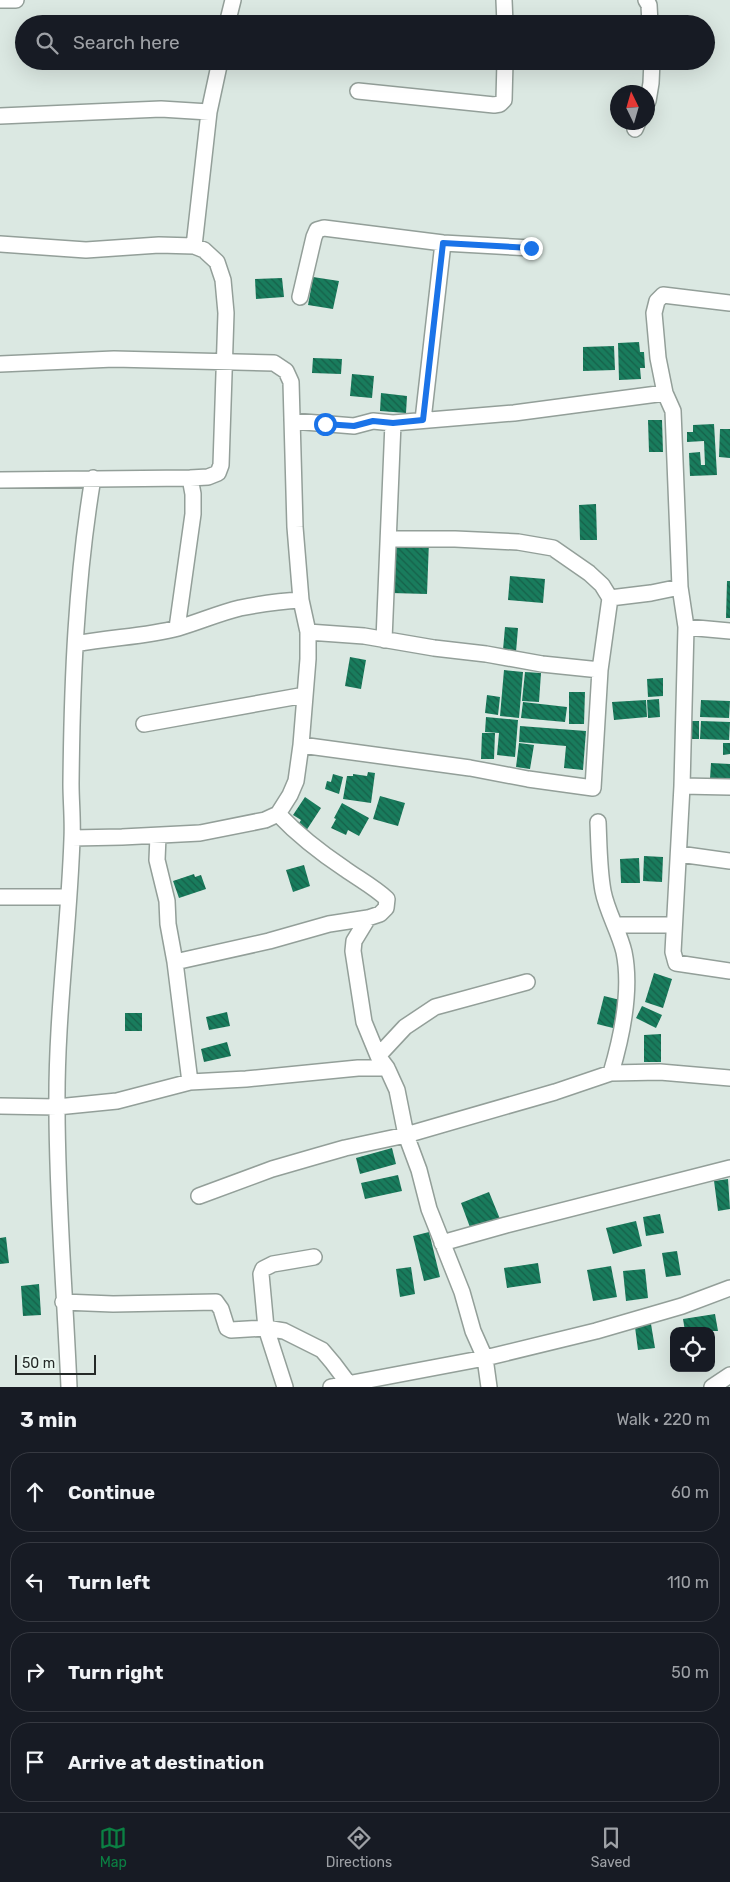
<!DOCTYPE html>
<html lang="en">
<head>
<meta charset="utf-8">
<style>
  :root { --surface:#171b24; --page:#242831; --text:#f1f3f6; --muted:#9ea1a6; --line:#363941; --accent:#0b8043 }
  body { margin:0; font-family:Rubik,sans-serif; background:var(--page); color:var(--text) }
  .controls { position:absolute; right:15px; bottom:15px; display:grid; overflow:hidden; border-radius:10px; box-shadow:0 5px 20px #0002 }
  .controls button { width:45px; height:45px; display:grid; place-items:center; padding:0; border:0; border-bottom:1px solid var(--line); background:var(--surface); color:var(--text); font:25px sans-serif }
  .compass { position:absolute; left:610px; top:85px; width:45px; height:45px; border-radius:50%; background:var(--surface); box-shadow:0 5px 20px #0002; rotate:355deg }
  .scale { position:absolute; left:15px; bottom:12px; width:81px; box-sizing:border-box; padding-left:5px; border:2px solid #242927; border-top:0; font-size:14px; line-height:18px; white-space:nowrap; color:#242927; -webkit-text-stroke:4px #e8f6ef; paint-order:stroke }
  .stop { position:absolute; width:15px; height:15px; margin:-11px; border:4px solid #1a73e8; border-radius:50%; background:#fff }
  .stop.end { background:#1a73e8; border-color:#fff; box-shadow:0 1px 5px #0008 }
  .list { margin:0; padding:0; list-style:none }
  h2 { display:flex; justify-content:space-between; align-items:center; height:65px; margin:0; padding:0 20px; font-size:21px }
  h2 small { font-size:16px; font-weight:400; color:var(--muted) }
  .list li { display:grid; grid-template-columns:32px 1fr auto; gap:15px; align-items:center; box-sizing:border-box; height:80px; margin:0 10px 10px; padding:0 10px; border:1px solid var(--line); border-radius:20px }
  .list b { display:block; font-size:19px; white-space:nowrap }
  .list em { font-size:16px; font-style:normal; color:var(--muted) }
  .icon { flex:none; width:28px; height:28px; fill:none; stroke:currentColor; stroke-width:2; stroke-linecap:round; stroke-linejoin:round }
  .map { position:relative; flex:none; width:730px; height:1387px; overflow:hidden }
  .search { position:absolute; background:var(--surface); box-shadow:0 5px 20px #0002; left:15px; right:15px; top:15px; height:55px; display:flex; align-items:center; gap:12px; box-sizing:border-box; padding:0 18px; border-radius:28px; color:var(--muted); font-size:19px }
  .sheet { height:425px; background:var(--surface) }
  nav { display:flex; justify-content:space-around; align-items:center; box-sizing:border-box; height:70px; border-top:1px solid var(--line); background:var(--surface); font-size:14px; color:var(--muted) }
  nav a { display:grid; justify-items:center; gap:2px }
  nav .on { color:var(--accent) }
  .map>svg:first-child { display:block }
  .building { fill:url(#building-back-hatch) }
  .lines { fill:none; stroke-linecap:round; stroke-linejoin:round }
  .minor-casing { stroke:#939f99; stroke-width:18 }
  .minor { stroke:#fff; stroke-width:15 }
  .route { stroke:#1a73e8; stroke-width:6 }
</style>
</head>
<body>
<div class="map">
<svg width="730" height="1387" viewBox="0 0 730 1387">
  <defs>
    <pattern id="building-back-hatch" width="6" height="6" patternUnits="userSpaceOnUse" patternTransform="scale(1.25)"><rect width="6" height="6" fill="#197c5d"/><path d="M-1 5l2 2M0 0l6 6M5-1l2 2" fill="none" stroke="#166049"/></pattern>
  </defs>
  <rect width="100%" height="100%" fill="#dbe8e2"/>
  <!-- building -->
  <path class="building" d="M313,277L339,281L333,309L308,305Z
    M282,278L284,297L256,299L255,279Z
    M639,342L640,352H644L645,368H640L641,379L619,380L618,343Z
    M614,346L615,370L583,371V347Z
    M313,358L342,359L341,374L312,373Z
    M352,374L374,376L372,398L350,396Z
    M381,393L407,396L406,413L380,411Z
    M648,420H662L663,452H649Z
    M714,424L717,475L690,476L689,453L700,452L701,465H705L704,441L687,442V432H693V425Z
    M720,429H730V458L719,457Z
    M596,504L597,540H580L579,505Z
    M393,540L429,541L427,594L391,593Z
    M510,576L545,579L543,603L508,600Z
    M727,581H730V618H726Z
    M505,627L518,628L516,652L503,650Z
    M350,657L366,660L361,689L345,686Z
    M504,670L523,672L519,718L500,716Z
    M525,672L541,673L539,702L522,701Z
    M663,678V696L648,697L647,679Z
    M569,692H585L584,724H569Z
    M487,695L500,697L498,715L485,713Z
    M659,699L660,717L648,718L647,700Z
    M646,700L647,717L614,720L612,702Z
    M701,700L730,701L729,718L700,717Z
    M523,702L567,707L565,722L521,718Z
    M486,717L518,720L515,757L497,755L499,733L485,732Z
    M688,721H699V739H688Z
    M701,721L730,722L729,740L700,739Z
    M520,726L586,731L583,770L564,768L566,746L519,742Z
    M482,733H495L494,759H481Z
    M519,743L534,745L530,769L516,767Z
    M723,743H730V754L723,755Z
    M711,763L730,764V781L710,779Z
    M368,772L375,773L371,803L343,799L347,776H353V774L367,776Z
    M333,774L343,777L339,794L325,789L327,781L331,782Z
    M380,796L405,803L398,826L373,819Z
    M305,797L321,808L304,834L296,828L301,820L293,815Z
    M342,803L369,818L359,836L348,830L346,835L331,828L336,819L334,818Z
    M644,856L663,857L662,882L643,881Z
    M639,858L640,883H621L620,859Z
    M304,865L310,886L293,892L286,870Z
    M194,874L195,877L201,875L206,889L179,898L173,881Z
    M654,973L672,979L663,1008L645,1002Z
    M604,996L620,1000L613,1028L597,1024Z
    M642,1006L662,1015L656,1028L636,1018Z
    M227,1012L230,1026L209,1030L206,1017Z
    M125,1013H142V1031H125Z
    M661,1034V1062H644V1035Z
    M227,1042L231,1056L204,1062L201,1049Z
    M392,1148L396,1164L360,1174L356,1158Z
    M398,1175L402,1191L365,1199L361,1183Z
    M728,1179L730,1209L718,1211L714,1181Z
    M489,1192L500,1219L471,1230L461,1203Z
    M660,1214L664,1233L646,1236L643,1217Z
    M636,1221L642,1246L613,1254L606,1228Z
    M429,1232L440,1277L424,1281L413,1236Z
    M6,1237L9,1263L0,1264V1238Z
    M677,1251L681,1275L666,1277L662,1253Z
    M538,1263L541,1283L507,1288L504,1268Z
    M611,1266L617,1297L593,1301L587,1270Z
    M411,1267L415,1294L400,1297L396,1269Z
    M645,1269L648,1298L626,1301L623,1271Z
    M39,1284L41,1315L23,1316L21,1286Z
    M715,1314L718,1331H685L683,1319Z
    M651,1324L655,1348L638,1350L635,1327Z"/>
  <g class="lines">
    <defs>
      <path id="minor" d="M0,0H16
        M504,0L505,24
        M646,0L649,5L650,24
        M227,24L233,0
        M358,91L494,105L500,104L504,100L505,61
        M648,101L651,83L652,61
        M0,116L161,109L209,112
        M635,129L638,122
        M0,244L86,250L159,245L194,246L204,250L217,262L223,280L226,313L221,465L218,473L208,477L190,478L0,480
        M194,246L209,112L220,61
        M300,297L314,237L317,230L324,228L443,243L531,248
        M730,303L663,295L657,301L654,313L658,358L665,393L673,411L680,587L686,627L682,786L673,952L676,963L730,971
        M0,364L114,359L274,363L286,371L291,382L295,527L301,600L308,632V659L301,745L296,781L290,795L278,814L265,820L200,833L122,837L72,838
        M423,420L443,243
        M292,421L354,426L373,421L393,423L514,413L665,393
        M389,539H455L518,542L553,548L589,573L602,585L610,598
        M686,627L730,631
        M177,628L193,514V494L190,478
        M308,632L364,636L434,648L486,654L542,664L600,670
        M384,640L393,423
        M76,644C110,637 145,637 178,628C199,622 219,613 240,608C260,604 280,601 301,600
        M144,724L305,695
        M301,745L470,768L528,779L593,788L600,670L610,598L651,593L680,587
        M682,786L730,787
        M598,822C599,845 599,869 603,891C607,912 619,931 624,952C632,991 622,1036 611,1073
        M158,836L157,860L167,901L168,924L175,962L190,1082
        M679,854L730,861
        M0,897H68
        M368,918L354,941L353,951L364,1022L378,1056L387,1068L397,1090L406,1135L419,1170L429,1209L462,1292L473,1331L485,1358L489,1387
        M616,925H674
        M175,962L269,941L329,924L368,918L380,914L386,908L387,899C374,887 359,879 345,869C321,853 298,835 278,814
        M378,1056L405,1027L435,1007L527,982
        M0,1106L57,1107L117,1101L190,1082L246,1079L358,1068H387
        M199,1196L272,1169L317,1156L345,1148L406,1135L555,1092L611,1073L660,1072L730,1078
        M442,1243L506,1225L730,1168
        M63,1302L113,1304L216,1302L221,1309L227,1328L231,1330L266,1328L284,1331L322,1350L333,1363L348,1383
        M69,1387C65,1294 57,1201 57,1108C56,1018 69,928 72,839C73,820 71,802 71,784C72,682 76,579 93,478
        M285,1387L266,1328L261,1274L263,1269L273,1264L314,1257
        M331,1387L485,1358L596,1331L682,1306L730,1288
        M712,1387L730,1375"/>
    </defs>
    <!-- minor casing -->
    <use href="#minor" class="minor-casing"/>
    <!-- minor -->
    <use href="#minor" class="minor"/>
  </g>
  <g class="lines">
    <!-- route -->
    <path class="route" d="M325,424L354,426L373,421L393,423L423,420L443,243L531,248"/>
  </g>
</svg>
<div class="controls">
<button><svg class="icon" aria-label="locate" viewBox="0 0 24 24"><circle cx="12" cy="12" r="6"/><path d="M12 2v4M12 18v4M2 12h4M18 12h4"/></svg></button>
</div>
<svg class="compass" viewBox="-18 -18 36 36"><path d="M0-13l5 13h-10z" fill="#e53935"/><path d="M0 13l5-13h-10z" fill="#9ea1a6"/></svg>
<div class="scale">50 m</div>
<div class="stop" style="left:325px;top:424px"></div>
<div class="stop end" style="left:531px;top:248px"></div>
<div class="search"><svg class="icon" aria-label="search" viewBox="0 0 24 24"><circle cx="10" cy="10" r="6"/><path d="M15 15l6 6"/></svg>Search here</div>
</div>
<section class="sheet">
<h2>3 min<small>Walk · 220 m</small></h2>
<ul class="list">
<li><svg class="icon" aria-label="ahead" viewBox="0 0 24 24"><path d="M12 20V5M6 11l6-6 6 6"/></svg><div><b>Continue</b></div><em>60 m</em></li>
<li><svg class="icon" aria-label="left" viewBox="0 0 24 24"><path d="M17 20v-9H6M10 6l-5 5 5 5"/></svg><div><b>Turn left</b></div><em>110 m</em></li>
<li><svg class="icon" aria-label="right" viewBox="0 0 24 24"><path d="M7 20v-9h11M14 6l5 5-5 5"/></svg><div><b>Turn right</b></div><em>50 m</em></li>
<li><svg class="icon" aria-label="arrive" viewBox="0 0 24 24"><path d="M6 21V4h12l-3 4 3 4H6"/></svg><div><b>Arrive at destination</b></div></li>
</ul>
</section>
<nav>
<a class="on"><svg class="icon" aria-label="map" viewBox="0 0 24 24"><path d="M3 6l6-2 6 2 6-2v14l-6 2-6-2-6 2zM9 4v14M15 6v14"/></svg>Map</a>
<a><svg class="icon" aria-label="directions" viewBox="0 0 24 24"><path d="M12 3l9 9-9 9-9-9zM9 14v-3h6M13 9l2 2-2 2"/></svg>Directions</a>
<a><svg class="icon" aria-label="saved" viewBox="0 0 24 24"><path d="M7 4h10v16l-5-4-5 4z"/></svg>Saved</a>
</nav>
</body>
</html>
